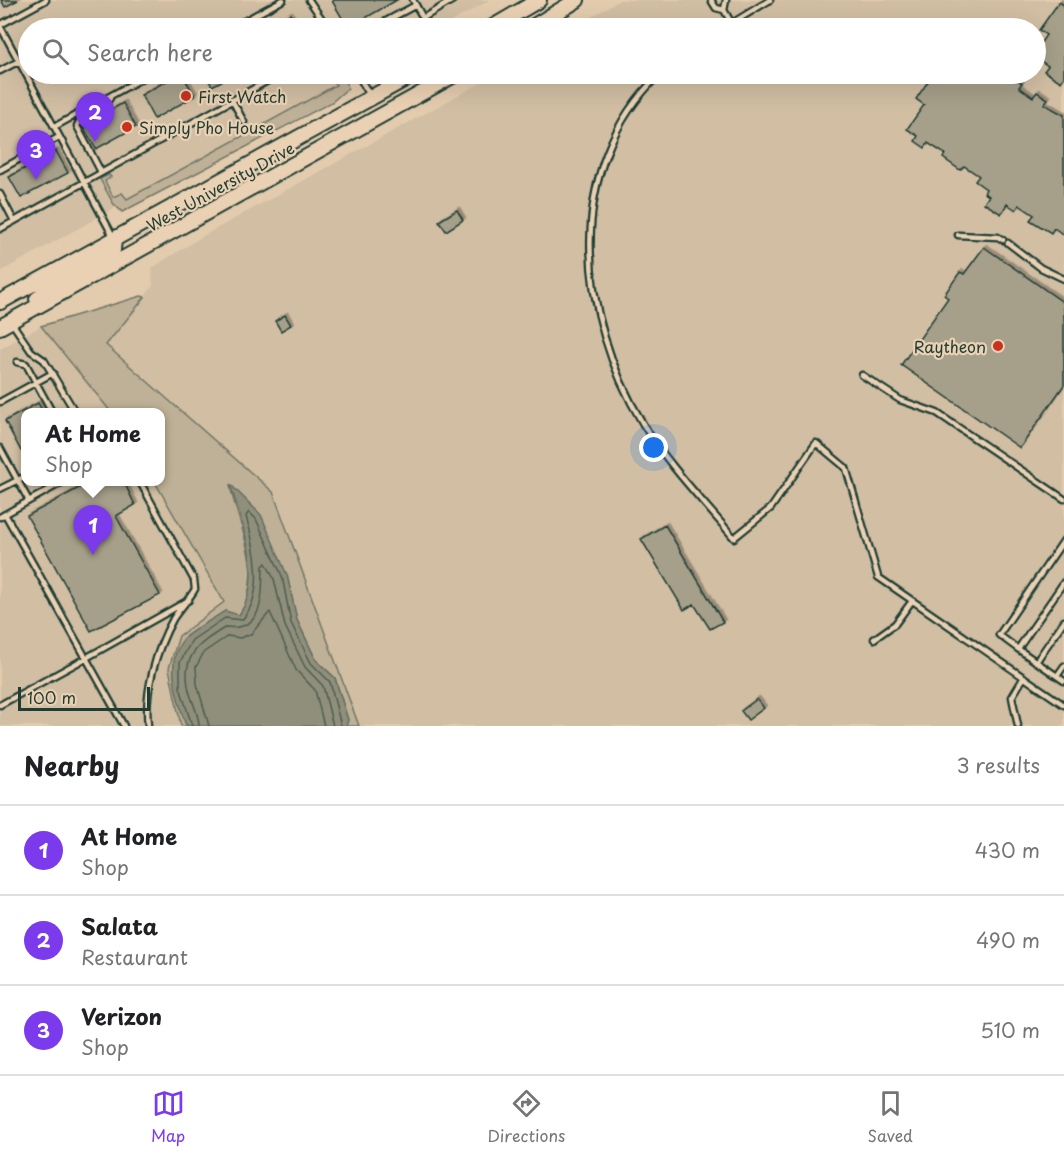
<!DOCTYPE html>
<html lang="en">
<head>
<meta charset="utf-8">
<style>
  :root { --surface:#fff; --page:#f6f6f6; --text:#202124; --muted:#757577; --line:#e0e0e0; --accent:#7c3aed }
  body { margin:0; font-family:"Playpen Sans",sans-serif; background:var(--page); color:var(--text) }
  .scale { position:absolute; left:18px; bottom:15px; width:132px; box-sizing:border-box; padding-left:6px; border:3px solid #1f3d34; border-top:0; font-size:16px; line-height:21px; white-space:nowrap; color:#1f3d34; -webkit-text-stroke:4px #ebd1b3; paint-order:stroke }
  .you { position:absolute; left:654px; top:448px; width:21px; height:21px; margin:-15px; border:4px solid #fff; border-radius:50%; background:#1a73e8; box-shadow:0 0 0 9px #1a73e833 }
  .badge { display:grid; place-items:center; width:39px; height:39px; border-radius:50%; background:var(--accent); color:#fff; font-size:20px; font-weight:700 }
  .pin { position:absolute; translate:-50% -50px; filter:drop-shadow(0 2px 3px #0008) }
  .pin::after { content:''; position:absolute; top:32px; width:21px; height:18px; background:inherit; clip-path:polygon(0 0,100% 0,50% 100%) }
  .popup { position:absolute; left:21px; top:408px; width:144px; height:78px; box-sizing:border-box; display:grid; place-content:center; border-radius:12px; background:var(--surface); filter:drop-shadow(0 2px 4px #0005); font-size:20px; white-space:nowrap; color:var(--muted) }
  .popup b { font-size:22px; color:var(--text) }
  .popup::after { content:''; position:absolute; left:50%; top:100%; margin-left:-12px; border:12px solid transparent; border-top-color:var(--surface) }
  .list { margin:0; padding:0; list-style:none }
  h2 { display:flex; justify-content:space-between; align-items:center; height:78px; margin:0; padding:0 24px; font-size:26px }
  h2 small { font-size:20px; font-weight:400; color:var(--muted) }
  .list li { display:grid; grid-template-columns:39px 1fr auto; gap:18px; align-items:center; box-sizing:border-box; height:90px; padding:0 24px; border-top:2px solid var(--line) }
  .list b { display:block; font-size:22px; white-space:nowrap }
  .list p { margin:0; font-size:20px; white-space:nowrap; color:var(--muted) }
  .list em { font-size:20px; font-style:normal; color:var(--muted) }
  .icon { flex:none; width:33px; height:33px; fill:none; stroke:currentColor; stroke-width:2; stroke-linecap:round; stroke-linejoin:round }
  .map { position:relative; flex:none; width:1064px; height:726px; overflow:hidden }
  .search { position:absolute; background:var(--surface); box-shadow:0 6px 24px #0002; left:18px; right:18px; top:18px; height:66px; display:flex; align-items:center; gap:15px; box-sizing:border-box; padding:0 21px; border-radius:33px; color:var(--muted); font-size:22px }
  .sheet { height:348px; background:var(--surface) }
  nav { display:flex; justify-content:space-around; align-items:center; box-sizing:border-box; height:84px; border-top:2px solid var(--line); background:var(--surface); font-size:16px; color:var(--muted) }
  nav a { display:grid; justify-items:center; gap:3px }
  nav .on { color:var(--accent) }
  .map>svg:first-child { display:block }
  .built { fill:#d1bea3 }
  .green { fill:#bfb197; stroke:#6f7766; stroke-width:1.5 }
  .water { fill:#908f7b; stroke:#636e5f; stroke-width:1.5 }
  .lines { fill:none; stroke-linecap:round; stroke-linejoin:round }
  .shore { stroke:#4c5e50; stroke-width:1.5 }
  .building { fill:#a69f89; stroke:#1f3d34; stroke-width:1.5; filter:url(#shadow) }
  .service-casing { stroke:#1f3d34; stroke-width:9 }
  .trunk-casing { stroke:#1f3d34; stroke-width:18 }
  .service { stroke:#ebd1b3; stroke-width:4.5 }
  .trunk { stroke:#ebd1b3; stroke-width:14 }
  .poi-dot { fill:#c8321e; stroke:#ebd1b3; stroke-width:2 }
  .labels { text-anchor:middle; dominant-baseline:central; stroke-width:4.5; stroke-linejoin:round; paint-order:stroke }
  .poi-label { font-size:16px; fill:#1f3d34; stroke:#ebd1b3; text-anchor:start }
  .street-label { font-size:16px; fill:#1f3d34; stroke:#ebd1b3 }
</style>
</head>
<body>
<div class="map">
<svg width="1064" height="726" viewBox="0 0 1064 726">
  <defs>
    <filter id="shadow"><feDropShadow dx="2.5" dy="-2.5" stdDeviation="0" flood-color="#0004"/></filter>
  </defs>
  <rect width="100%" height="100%" fill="#e3cbae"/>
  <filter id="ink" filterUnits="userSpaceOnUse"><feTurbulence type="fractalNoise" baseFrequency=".0167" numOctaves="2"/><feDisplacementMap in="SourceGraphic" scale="12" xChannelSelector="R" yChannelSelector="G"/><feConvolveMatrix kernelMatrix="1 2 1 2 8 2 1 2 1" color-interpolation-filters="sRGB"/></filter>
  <g filter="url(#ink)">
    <!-- built -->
    <path class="built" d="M0,0H490L440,28H28V74H354L0,272Z
      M620,0H1064V726H359L273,492L106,345L153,286L152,268L203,236L497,74H1036V28H572Z
      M41,326L111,412H26V482H155L224,602L169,668L181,726H0V349Z"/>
    <!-- green -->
    <path class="green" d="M339,74H345L348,88L332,102L122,212L113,203L100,179L109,175L111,177L105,181L113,197L122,193L127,199L336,85L332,78Z
      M141,296L145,297L106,345L273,492L359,726H346L348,720L335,678L316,660L297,620L287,575L230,485C238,528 267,573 239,616L225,611L186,636L174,662L185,723L188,726H181L169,668L179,636L224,602L155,482H160V412H111L41,326Z"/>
    <!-- water -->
    <path class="water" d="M230,484L261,515L287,575L297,620L316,660L335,678L348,720L346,726H188L185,723C177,697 162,655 189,634C200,626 213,619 225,611L239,615C265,577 242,524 230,484Z"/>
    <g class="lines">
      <!-- shore -->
      <path class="shore" d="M192,726L180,687V662L192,640L225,618L242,620C266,593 255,547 246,516L249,512L256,519L282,576L291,623L311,663L330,682L341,726
        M199,726C199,715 193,704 190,694C179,657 198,644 226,627C265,632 262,594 263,566L266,563L274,579L285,626L305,667L323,686L333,726
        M209,726L197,684L196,667L204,652L228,636L240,638L251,634L270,612L296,670L315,690L324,726"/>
    </g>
    <!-- building -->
    <path class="building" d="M1,0H18L5,7Z
      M335,0H397L348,28L332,1Z
      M1059,2L1064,5V77L1061,82L1044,71L1048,66L1036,58V50L1046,35L1039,30Z
      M290,14L297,28H264Z
      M179,74H182L195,96L154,119L141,95Z
      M205,74H235L212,86Z
      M933,74H1008L1022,83L1019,87L1033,97L1037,92L1048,99L1044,104L1064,115V235L1054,228L1051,233L1030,220L1034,215L1019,205L1016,210L1007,204L1001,214L984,203L989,196L984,193L986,189L975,181L979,176L964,166L960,170L943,158L945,154L928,143L925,148L915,141L918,136L907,129L924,105L916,99Z
      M123,103L136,127L96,149L83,126Z
      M56,151L68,173L21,198L9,177Z
      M457,210L463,220L446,231L439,221Z
      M984,247L1064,303V385L1020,448L901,365L948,298L944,295L960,272L964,274Z
      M285,315L291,325L281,331L275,321Z
      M38,403L43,412H26V448L21,451L5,421Z
      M90,482H124L135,505L116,516L160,595L91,631L27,516Z
      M665,525L723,622L710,629L694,604L684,610L641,539Z
      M757,699L764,708L748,720L741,711Z"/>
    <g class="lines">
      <defs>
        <path id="service" d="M309,0L328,28
          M413,0L423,18L453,0
          M711,0L716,8L724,10L732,24
          M724,10L726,0
          M0,25L46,0
          M0,26L114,238
          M231,28L283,0
          M373,28L416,5
          M420,28L423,18
          M724,28L770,0
          M0,71L19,61
          M357,74L370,95
          M660,74C562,167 578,316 643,424C668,465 703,501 734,538L771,508L816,443L846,468L878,577L1064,705
          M232,100L244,122
          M54,127L150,74
          M0,170L59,137
          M101,172L77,126C82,112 102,111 110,98
          M0,194L14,221
          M0,229L280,74
          M958,235L998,237L1003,240
          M1008,243L1041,268L1064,279
          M12,323L31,351L44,360L75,412
          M17,362L26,364L52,412
          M862,375L900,400L937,413L1064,499
          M0,402L53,373
          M0,448L29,501
          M140,482L194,580L195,589C189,600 179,609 173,619C156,650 144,692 148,726
          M0,489L26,476
          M5,514L86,658L189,600
          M0,517L63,482
          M1064,582L1018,649L1064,681
          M874,639L895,624L912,601
          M1018,649L999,635L1064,540
          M1036,662L1064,621
          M1057,676L1064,666
          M0,705L86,658L124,726
          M1018,726L1012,697L1024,677"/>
        <path id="trunk" d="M491,28L539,0
          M531,28L577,0
          M37,299L51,287L108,256L113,250L114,239
          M0,302L414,74
          M0,327L456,74"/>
      </defs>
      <!-- service casing -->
      <use href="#service" class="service-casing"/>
      <!-- trunk casing -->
      <use href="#trunk" class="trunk-casing"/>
      <!-- service -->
      <use href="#service" class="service"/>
      <!-- trunk -->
      <use href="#trunk" class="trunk"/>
    </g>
  </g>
  <!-- markers -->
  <g class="poi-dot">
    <circle cx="186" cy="96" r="6"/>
    <circle cx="127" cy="127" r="6"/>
    <circle cx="998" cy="346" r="6"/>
  </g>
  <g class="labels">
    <!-- poi labels -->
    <g class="poi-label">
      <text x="198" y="96">First Watch</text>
      <text x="139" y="127">Simply Pho House</text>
      <text x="986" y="346" text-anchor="end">Raytheon</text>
    </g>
    <!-- street labels -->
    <g class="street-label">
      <text transform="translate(220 186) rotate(-29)">West University Drive</text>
    </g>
  </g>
</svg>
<div class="scale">100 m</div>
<div class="you"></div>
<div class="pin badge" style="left:93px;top:555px">1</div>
<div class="popup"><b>At Home</b>Shop</div>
<div class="pin badge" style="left:95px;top:142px">2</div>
<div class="pin badge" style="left:36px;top:180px">3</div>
<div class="search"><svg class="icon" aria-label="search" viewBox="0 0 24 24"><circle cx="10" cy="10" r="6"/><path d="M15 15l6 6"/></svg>Search here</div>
</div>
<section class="sheet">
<h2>Nearby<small>3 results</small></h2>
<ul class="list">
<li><span class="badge">1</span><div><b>At Home</b><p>Shop</p></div><em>430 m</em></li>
<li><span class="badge">2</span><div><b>Salata</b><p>Restaurant</p></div><em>490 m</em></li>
<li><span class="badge">3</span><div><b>Verizon</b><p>Shop</p></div><em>510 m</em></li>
</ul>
</section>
<nav>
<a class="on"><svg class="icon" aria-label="map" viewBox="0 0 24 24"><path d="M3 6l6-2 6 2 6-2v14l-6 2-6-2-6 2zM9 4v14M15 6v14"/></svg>Map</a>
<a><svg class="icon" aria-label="directions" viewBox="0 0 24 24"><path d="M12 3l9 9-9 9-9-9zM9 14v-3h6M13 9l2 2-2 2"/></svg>Directions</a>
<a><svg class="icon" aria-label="saved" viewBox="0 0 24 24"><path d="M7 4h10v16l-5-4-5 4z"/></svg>Saved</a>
</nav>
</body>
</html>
